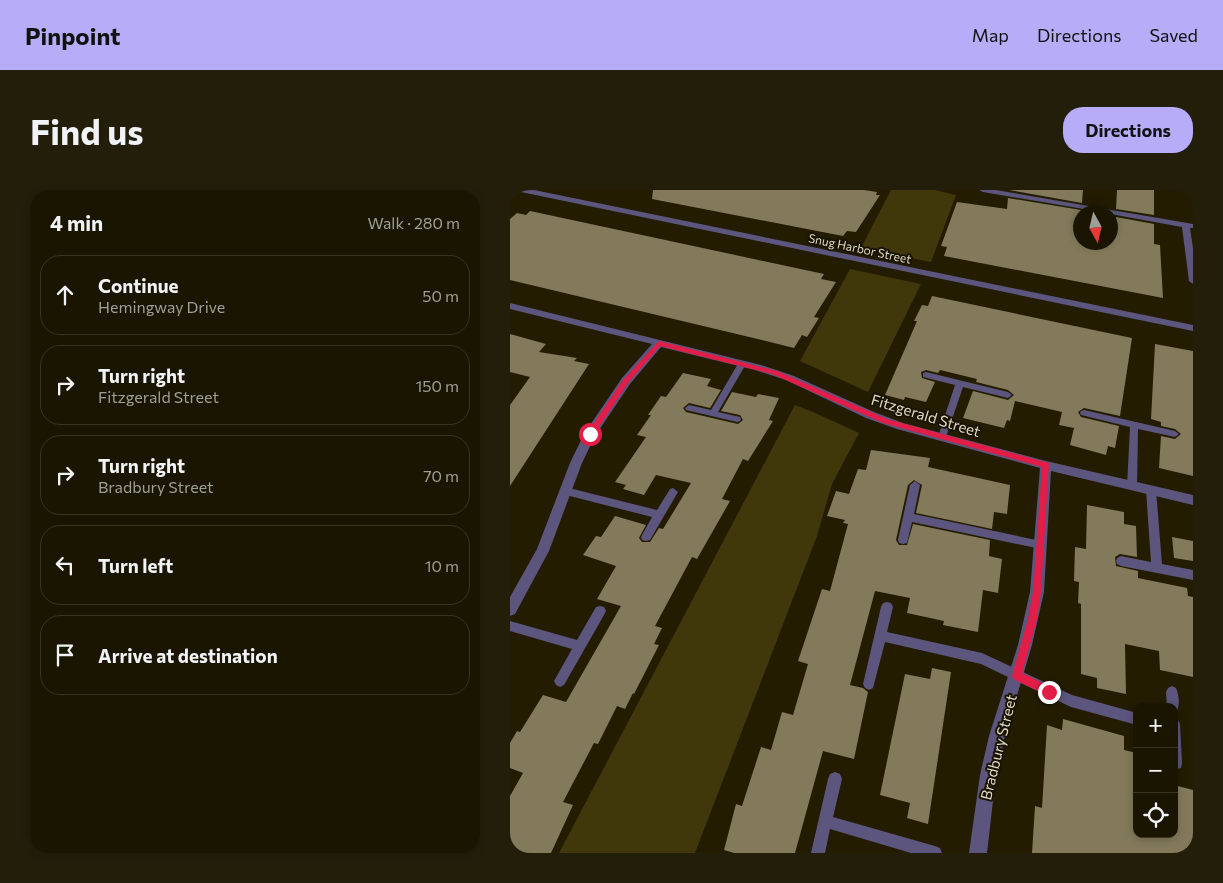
<!DOCTYPE html>
<html lang="en">
<head>
<meta charset="utf-8">
<style>
  :root { --surface:#1a1500; --page:#231e0a; --text:#f1f3f6; --muted:#9f9f99; --line:#383422; --accent:#b6acf8 }
  body { margin:0; font-family:Commissioner,sans-serif; background:var(--page); color:var(--text) }
  .controls { position:absolute; right:15px; bottom:15px; display:grid; overflow:hidden; border-radius:10px; box-shadow:0 2px 8px #0003 }
  .controls button { width:45px; height:45px; display:grid; place-items:center; padding:0; border:0; border-bottom:1px solid var(--line); background:var(--surface); color:var(--text); font:25px sans-serif }
  .compass { position:absolute; left:563px; top:15px; width:45px; height:45px; border-radius:50%; background:var(--surface); box-shadow:0 2px 8px #0003; rotate:172deg }
  .stop { position:absolute; width:15px; height:15px; margin:-11px; border:4px solid #e11d48; border-radius:50%; background:#fff }
  .stop.end { background:#e11d48; border-color:#fff; box-shadow:0 1px 5px #0008 }
  .list { margin:0; padding:0; list-style:none }
  h2 { display:flex; justify-content:space-between; align-items:center; height:65px; margin:0; padding:0 20px; font-size:21px }
  h2 small { font-size:16px; font-weight:400; color:var(--muted) }
  .list li { display:grid; grid-template-columns:32px 1fr auto; gap:15px; align-items:center; box-sizing:border-box; height:80px; margin:0 10px 10px; padding:0 10px; border:1px solid var(--line); border-radius:20px }
  .list b { display:block; font-size:19px; white-space:nowrap }
  .list p { margin:0; font-size:16px; white-space:nowrap; color:var(--muted) }
  .list em { font-size:16px; font-style:normal; color:var(--muted) }
  .icon { flex:none; width:28px; height:28px; fill:none; stroke:currentColor; stroke-width:2; stroke-linecap:round; stroke-linejoin:round }
  .map { position:relative; flex:none; width:683px; height:663px; overflow:hidden; border-radius:20px }
  header { display:flex; align-items:center; gap:30px; box-sizing:border-box; height:70px; padding:0 25px; background:var(--accent); color:#111 }
  header strong { font-size:24px }
  nav { display:flex; gap:28px; margin-inline-start:auto; font-size:18px }
  .intro { display:flex; align-items:center; justify-content:space-between; box-sizing:border-box; height:120px; padding:0 30px }
  h1 { margin:0; font-size:35px }
  .button { padding:12px 22px; border-radius:20px; background:var(--accent); color:#111; font-size:18px; font-weight:700 }
  main { display:flex; gap:30px; padding:0 30px }
  aside { flex:1; background:var(--surface); border-radius:20px; box-shadow:0 2px 8px #0003 }
  .map>svg:first-child { display:block }
  .green { fill:#40370b }
  .building { fill:#827a5a }
  .lines { fill:none; stroke-linecap:round; stroke-linejoin:round }
  .service { fill:#5c567e; fill-rule:evenodd }
  .minor { fill:#5c567e; fill-rule:evenodd }
  .route { fill:#e11d48 }
  .labels { text-anchor:middle; dominant-baseline:central; stroke-width:4; stroke-linejoin:round; paint-order:stroke }
  .far-street-label { font-size:12px; fill:#dedac9; stroke:#1a1300 }
  .street-label { font-size:15px; fill:#dedac9; stroke:#1a1300 }
</style>
</head>
<body>
<header>
<strong>Pinpoint</strong>
<nav><a>Map</a><a>Directions</a><a>Saved</a></nav>
</header>
<div class="intro"><h1>Find us</h1><a class="button">Directions</a></div>
<main>
<aside>
<h2>4 min<small>Walk · 280 m</small></h2>
<ul class="list">
<li><svg class="icon" aria-label="ahead" viewBox="0 0 24 24"><path d="M12 20V5M6 11l6-6 6 6"/></svg><div><b>Continue</b><p>Hemingway Drive</p></div><em>50 m</em></li>
<li><svg class="icon" aria-label="right" viewBox="0 0 24 24"><path d="M7 20v-9h11M14 6l5 5-5 5"/></svg><div><b>Turn right</b><p>Fitzgerald Street</p></div><em>150 m</em></li>
<li><svg class="icon" aria-label="right" viewBox="0 0 24 24"><path d="M7 20v-9h11M14 6l5 5-5 5"/></svg><div><b>Turn right</b><p>Bradbury Street</p></div><em>70 m</em></li>
<li><svg class="icon" aria-label="left" viewBox="0 0 24 24"><path d="M17 20v-9H6M10 6l-5 5 5 5"/></svg><div><b>Turn left</b></div><em>10 m</em></li>
<li><svg class="icon" aria-label="arrive" viewBox="0 0 24 24"><path d="M6 21V4h12l-3 4 3 4H6"/></svg><div><b>Arrive at destination</b></div></li>
</ul>
</aside>
<div class="map">
<svg width="683" height="663" viewBox="0 0 683 663">
  <rect width="100%" height="100%" fill="#231c00"/>
  <!-- green -->
  <path class="green" d="M381,0H425L446,5L421,72L351,58Z
    M340,79L411,94L358,202L290,171Z
    M285,215L303,222L349,243L322,294L307,346L185,663H49Z"/>
  <!-- building -->
  <path class="building" d="M143,0H354L367,2L366,5H370L346,42L337,41L333,46L142,9Z
    M499,0H573L572,13Z
    M607,0H644V25L606,19Z
    M498,8L571,20L568,42H570V52H600V47H606V27L644,34V54L650,55L653,108L434,66L437,57L431,56L447,12L497,19Z
    M20,21L314,84L311,89L326,92L304,127L309,128L297,147L292,145L284,158L260,152L0,90V29L7,23L16,25Z
    M422,106L622,148L610,226L574,218L568,222L571,227L609,236L605,258L598,256L596,265L560,255L564,238L549,235L552,222L505,211L500,231L497,230L494,238L453,228L463,201L498,210L504,205L498,200L466,192L467,189L430,180L428,183L416,180L411,182L412,188L425,192L416,212L395,207L394,210L375,205L407,131H404L412,115L418,116Z
    M0,144L36,154L29,162L67,168L64,171L79,174L0,296V215L20,187L0,182Z
    M645,154L683,161V286L649,278L651,246L665,249L671,244L665,239L651,236V232L641,229Z
    M173,183L201,189L197,196L211,200L200,218L179,213L173,218L176,222L228,234L233,230L230,225L211,221L222,202L246,207L248,204L269,208L259,230L263,231L238,271L233,269L212,309L220,311L187,369L182,367L145,436L152,438L144,454L149,455L124,504L123,503L115,519L107,516L88,554L84,553L53,612L63,615L41,663H0V606L13,583L0,578V553L7,541L10,542L33,505L56,512L111,416L87,409L106,376L73,365L86,346L91,347L105,326L136,335L129,348L132,352H140L149,338L153,339L181,293L146,285L134,305L113,299L116,295L105,292L136,247L127,245L141,225H138L151,206L156,207Z
    M361,260L420,268L418,277L500,295L497,324L484,322L482,339L406,323L412,295L404,290L398,295L386,350L389,355H397L403,334L480,350L479,366L492,369L488,403L473,400L468,442L433,435L434,431L397,423L400,408L365,401L340,495L353,498L358,502L344,569L313,561L285,663H224L214,660L226,614L232,616L251,557L261,560L272,522L283,525L298,474L288,471L312,399L320,401L338,334L333,333L335,330L317,326L326,301L339,304L348,279L356,280Z
    M577,315L614,322V334L626,336L627,367L610,364L605,367L606,376L628,381V388L677,398L678,406L683,407V487L650,480L649,461L615,454L616,504L587,498V488L571,484V414L568,413L569,392L564,391L565,357L576,359Z
    M662,347L683,351V371L664,368Z
    M422,478L441,482L418,634L397,628L400,613L370,605L395,484L420,489Z
    M553,529L614,546V560L627,563V644H664V595L683,600V663H522L525,616L532,618L537,535L552,540Z"/>
  <g class="lines">
    <!-- service -->
    <path class="service" d="M232,171L236,174L208,222L230,227L231,229L230,231L227,232L176,220L175,218L179,215L201,220L229,172Z
      M416,182L498,202L502,205L498,208L453,197L436,247L432,250L428,247L445,195L413,187V183Z
      M574,220L665,241L669,244L665,247L628,239L627,296L622,300L617,296L620,237L571,225L570,223L571,221Z
      M405,291L410,295L404,324L531,351L535,352L536,355L535,358L531,359L402,332L397,353L393,354L389,353L388,350L400,295Z
      M641,296L646,300L652,374L683,380V390L611,376L607,374L606,371L607,368L611,366L641,372L636,300Z
      M55,297L147,320L160,299L163,298L168,302L140,350L136,351L132,350L131,347L142,327L52,304L50,301Z
      M377,412L381,413L383,417L377,442L472,463L562,505L627,523V535L561,517L471,474L375,452L363,498L359,500L355,498L353,494L371,417L373,413Z
      M90,416L94,417L96,421L94,425L54,495L50,497L46,495L44,491L62,459L0,441V431L67,450L86,417Z
      M662,496L666,498C669,505 670,514 667,521L664,523V517H657L656,502L658,498Z
      M664,528L668,530L670,534L672,573L671,578L666,579H664Z
      M325,582L330,584L332,589L323,627L425,656L430,658L432,663H401L320,639L315,663H301L318,589L320,584Z"/>
    <!-- minor -->
    <path class="minor" d="M3,0H24L683,135V141L11,2L0,7V2Z
      M469,0H486L683,34V38H680L683,58V94L679,91L672,37L600,24V22H591L473,2Z
      M0,113L251,175L284,186L364,222L393,233L536,271L683,305V315L541,281L534,402L522,455L495,546L486,585L477,663H459L470,585L479,546L508,455L520,402L530,278L387,239L356,228L276,190L245,180L151,157L120,194L85,246L72,273L39,361L5,424L0,426V407L27,359L60,273L74,244L112,188L142,154L0,119Z"/>
  </g>
  <!-- route -->
  <path class="route" d="M149,151L267,181L377,229L539,273L531,402L527,429L512,483L543,498V505L539,506L503,489L502,486L518,429L523,402L532,277L373,233L262,184L150,156L118,193L83,246H78V242L113,190Z"/>
  <g class="labels">
    <!-- far-street labels -->
    <g class="far-street-label">
      <text transform="translate(350 58) rotate(12)">Snug Harbor Street</text>
    </g>
    <!-- street labels -->
    <g class="street-label">
      <text transform="translate(416 225) rotate(17)">Fitzgerald Street</text>
      <text transform="translate(488 557) rotate(-76)">Bradbury Street</text>
    </g>
  </g>
</svg>
<div class="controls">
<button>+</button>
<button>−</button>
<button><svg class="icon" aria-label="locate" viewBox="0 0 24 24"><circle cx="12" cy="12" r="6"/><path d="M12 2v4M12 18v4M2 12h4M18 12h4"/></svg></button>
</div>
<svg class="compass" viewBox="-18 -18 36 36"><path d="M0-13l5 13h-10z" fill="#e53935"/><path d="M0 13l5-13h-10z" fill="#9f9f99"/></svg>
<div class="stop" style="left:80px;top:244px"></div>
<div class="stop end" style="left:539px;top:502px"></div>
</div>
</main>
</body>
</html>
